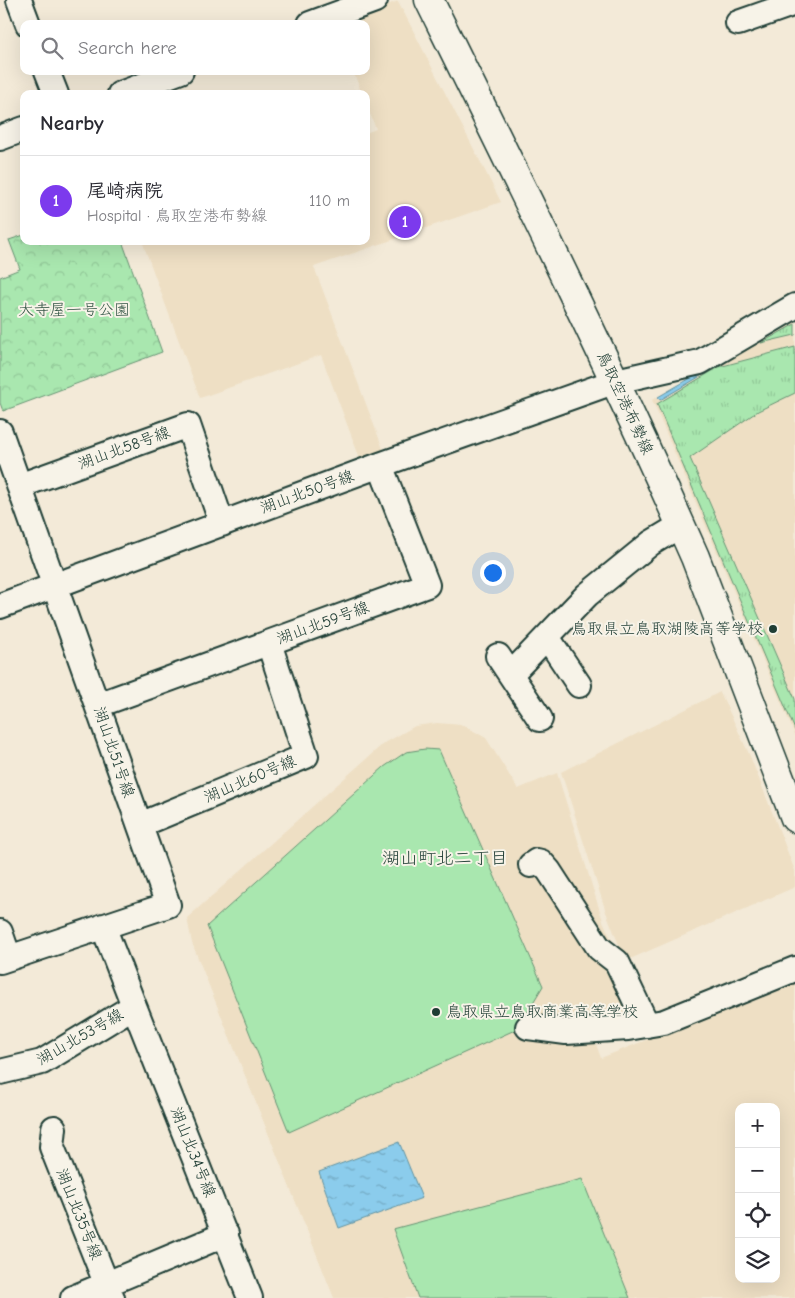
<!DOCTYPE html>
<html lang="en">
<head>
<meta charset="utf-8">
<style>
  :root { --surface:#fff; --page:#f2f2f3; --text:#2b2b33; --muted:#7c7c81; --line:#e1e1e2; --accent:#7c3aed }
  body { margin:0; font-family:"Comic Neue","Klee One",sans-serif; background:var(--page); color:var(--text) }
  .controls { position:absolute; right:15px; bottom:15px; display:grid; overflow:hidden; border-radius:10px; box-shadow:0 5px 20px #0002 }
  .controls button { width:45px; height:45px; display:grid; place-items:center; padding:0; border:0; border-bottom:1px solid var(--line); background:var(--surface); color:var(--text); font:25px sans-serif }
  .you { position:absolute; left:492px; top:572px; width:18px; height:18px; margin:-12px; border:4px solid #fff; border-radius:50%; background:#1a73e8; box-shadow:0 0 0 8px #1a73e833 }
  .badge { display:grid; place-items:center; width:32px; height:32px; border-radius:50%; background:var(--accent); color:#fff; font-size:16px; font-weight:700 }
  .pin { position:absolute; translate:-50% -50%; border:2px solid #fff; box-shadow:0 1px 5px #0006 }
  .list { margin:0; padding:0; list-style:none }
  h2 { display:flex; justify-content:space-between; align-items:center; height:65px; margin:0; padding:0 20px; font-size:21px }
  h2 small { font-size:16px; font-weight:400; color:var(--muted) }
  .list li { display:grid; grid-template-columns:32px 1fr auto; gap:15px; align-items:center; box-sizing:border-box; height:90px; padding:0 20px; border-top:1px solid var(--line) }
  .list b { display:block; font-size:19px; white-space:nowrap }
  .list p { margin:0; font-size:16px; white-space:nowrap; color:var(--muted) }
  .list em { font-size:16px; font-style:normal; color:var(--muted) }
  .icon { flex:none; width:28px; height:28px; fill:none; stroke:currentColor; stroke-width:2; stroke-linecap:round; stroke-linejoin:round }
  .map { position:relative; flex:none; width:795px; height:1298px; overflow:hidden }
  .search { position:absolute; background:var(--surface); box-shadow:0 5px 20px #0002; left:20px; top:20px; width:350px; height:55px; display:flex; align-items:center; gap:12px; box-sizing:border-box; padding:0 18px; border-radius:10px; color:var(--muted); font-size:19px }
  .panel { position:absolute; background:var(--surface); box-shadow:0 5px 20px #0002; left:20px; top:90px; width:350px; height:155px; border-radius:10px }
  .map>svg:first-child { display:block }
  .built { fill:#eedfc4; fill-rule:evenodd }
  .grass { fill:url(#grass-tufts); stroke:#649272 }
  .park { fill:url(#park-crowns); stroke:#649272 }
  .pitch { fill:#a9e7af; stroke:#649272 }
  .water { fill:url(#water-ripples); stroke:#6093a2 }
  .lines { fill:none; stroke-linecap:round; stroke-linejoin:round }
  .minor-casing { stroke:#1f3d34; stroke-width:28 }
  .secondary-casing { stroke:#1f3d34; stroke-width:31 }
  .minor { stroke:#f7f3e8; stroke-width:24 }
  .secondary { stroke:#f7f3e8; stroke-width:28 }
  .poi-dot { fill:#1f3d34; stroke:#f7f3e8; stroke-width:2 }
  .labels { text-anchor:middle; dominant-baseline:central; stroke-width:4; stroke-linejoin:round; paint-order:stroke }
  .park-label { font-size:16px; fill:#345646; stroke:#f7f3e8 }
  .street-label { font-size:16px; fill:#1f3d34; stroke:#f7f3e8 }
  .poi-label { font-size:16px; fill:#1f3d34; stroke:#f7f3e8; text-anchor:end }
  .neighbourhood-label { font-size:18px; fill:#1f3d34; stroke:#f7f3e8 }
</style>
</head>
<body>
<div class="map">
<svg width="795" height="1298" viewBox="0 0 795 1298">
  <defs>
    <pattern id="grass-tufts" width="24" height="20" patternUnits="userSpaceOnUse" patternTransform="scale(1.25)"><rect width="24" height="20" fill="#a9e7af"/><path d="M3 7l-1-3M5 7V3M7 7l1-3M15 17l-1-3M17 17v-4M19 17l1-3" fill="none" stroke="#91c797"/></pattern>
    <pattern id="park-crowns" width="20" height="18" patternUnits="userSpaceOnUse" patternTransform="scale(1.25)"><rect width="20" height="18" fill="#a9e7af"/><path d="M2 6a3 3 0 1 1 6 0M12 15a3 3 0 1 1 6 0" fill="none" stroke="#91c797"/></pattern>
    <pattern id="water-ripples" width="26" height="14" patternUnits="userSpaceOnUse" patternTransform="scale(1.25)"><rect width="26" height="14" fill="#8bccec"/><path d="M2 4q2-2 4 0t4 0M15 11q2-2 4 0t4 0" fill="none" stroke="#71a7c0"/></pattern>
  </defs>
  <rect width="100%" height="100%" fill="#f3ead8"/>
  <filter id="ink" filterUnits="userSpaceOnUse"><feTurbulence type="fractalNoise" baseFrequency=".02" numOctaves="2"/><feDisplacementMap in="SourceGraphic" scale="10" xChannelSelector="R" yChannelSelector="G"/><feConvolveMatrix kernelMatrix="1 2 1 2 8 2 1 2 1" color-interpolation-filters="sRGB"/></filter>
  <g filter="url(#ink)">
    <!-- built -->
    <path class="built" d="M398,1L501,202L314,267L385,454L362,464L321,355L200,398L142,241H366V133L376,129L366,104V94H362L353,71H366V24H337Z
      M795,317V735L652,400Z
      M720,692L750,756L774,817L795,871V887L630,959L619,945L606,912L561,772Z
      M437,723L463,725L486,738L518,789L557,773L603,921L615,947L653,1014L596,1044L601,1058L795,981V1298H334L192,943L187,918L383,744L415,726ZM739,1107H776V1279H739Z"/>
    <!-- grass -->
    <path class="grass" d="M795,324V335L761,343Z
      M795,347V393L758,411L690,458L795,699V730L657,404L719,367Z"/>
    <!-- park -->
    <path class="park" d="M24,235V241H122L162,352L3,411L0,403V277L20,269L9,240Z"/>
    <!-- pitch -->
    <path class="pitch" d="M425,749L439,750L543,986L517,1029L289,1132L207,926L384,767L406,752Z
      M582,1179L630,1298H418L393,1229Z"/>
    <!-- water -->
    <path class="water" d="M703,371L704,374L660,400L658,397Z
      M399,1142L422,1198L339,1228L319,1172Z"/>
    <g class="lines">
      <defs>
        <path id="minor" d="M19,0L28,24
          M738,23L795,3
          M310,24L375,0
          M47,71L56,94
          M120,94L181,71
          M0,138L24,129
          M0,432L168,905L0,961
          M19,486L188,425L222,524
          M0,606L380,465L616,381L700,362L795,306
          M547,637L579,685
          M498,656L540,719
          M511,674L587,595L651,543L681,525
          M98,705L427,585L380,465
          M140,825L306,756L269,643
          M531,865L537,861L541,862L549,871L599,948L617,962L647,1025
          M0,932L9,958
          M134,1006L250,1298
          M528,1027L566,1032L628,1028L664,1022L795,969
          M0,1072L42,1062L134,1006L103,926
          M54,1128L52,1147L112,1298
          M73,1298L226,1234"/>
        <path id="secondary" d="M429,0C520,184 612,369 695,557L795,818"/>
      </defs>
      <!-- minor casing -->
      <use href="#minor" class="minor-casing"/>
      <!-- secondary casing -->
      <use href="#secondary" class="secondary-casing"/>
      <!-- minor -->
      <use href="#minor" class="minor"/>
      <!-- secondary -->
      <use href="#secondary" class="secondary"/>
    </g>
  </g>
  <!-- markers -->
  <g class="poi-dot">
    <circle cx="773" cy="629" r="5"/>
    <circle cx="436" cy="1012" r="5"/>
  </g>
  <g class="labels">
    <!-- park labels -->
    <g class="park-label">
      <text x="74" y="310">大寺屋一号公園</text>
    </g>
    <!-- street labels -->
    <g class="street-label">
      <text transform="translate(625 403) rotate(65)">鳥取空港布勢線</text>
      <text transform="translate(124 448) rotate(-20)">湖山北58号線</text>
      <text transform="translate(307 492) rotate(-20)">湖山北50号線</text>
      <text transform="translate(323 623) rotate(-20)">湖山北59号線</text>
      <text transform="translate(114 752) rotate(71)">湖山北51号線</text>
      <text transform="translate(250 779) rotate(-23)">湖山北60号線</text>
      <text transform="translate(80 1037) rotate(-30)">湖山北53号線</text>
      <text transform="translate(193 1152) rotate(68)">湖山北34号線</text>
      <text transform="translate(79 1214) rotate(68)">湖山北35号線</text>
    </g>
    <!-- poi labels -->
    <g class="poi-label">
      <text x="763" y="629">鳥取県立鳥取湖陵高等学校</text>
      <text x="446" y="1012" text-anchor="start">鳥取県立鳥取商業高等学校</text>
    </g>
    <!-- neighbourhood labels -->
    <g class="neighbourhood-label">
      <text x="445" y="858">湖山町北二丁目</text>
    </g>
  </g>
</svg>
<div class="controls">
<button>+</button>
<button>−</button>
<button><svg class="icon" aria-label="locate" viewBox="0 0 24 24"><circle cx="12" cy="12" r="6"/><path d="M12 2v4M12 18v4M2 12h4M18 12h4"/></svg></button>
<button><svg class="icon" aria-label="layers" viewBox="0 0 24 24"><path d="M12 4l9 5-9 5-9-5zM3 14l9 5 9-5"/></svg></button>
</div>
<div class="you"></div>
<div class="pin badge" style="left:405px;top:222px">1</div>
<div class="search"><svg class="icon" aria-label="search" viewBox="0 0 24 24"><circle cx="10" cy="10" r="6"/><path d="M15 15l6 6"/></svg>Search here</div>
<section class="panel">
<h2>Nearby<small></small></h2>
<ul class="list">
<li><span class="badge">1</span><div><b>尾崎病院</b><p>Hospital · 鳥取空港布勢線</p></div><em>110 m</em></li>
</ul>
</section>
</div>
</body>
</html>
